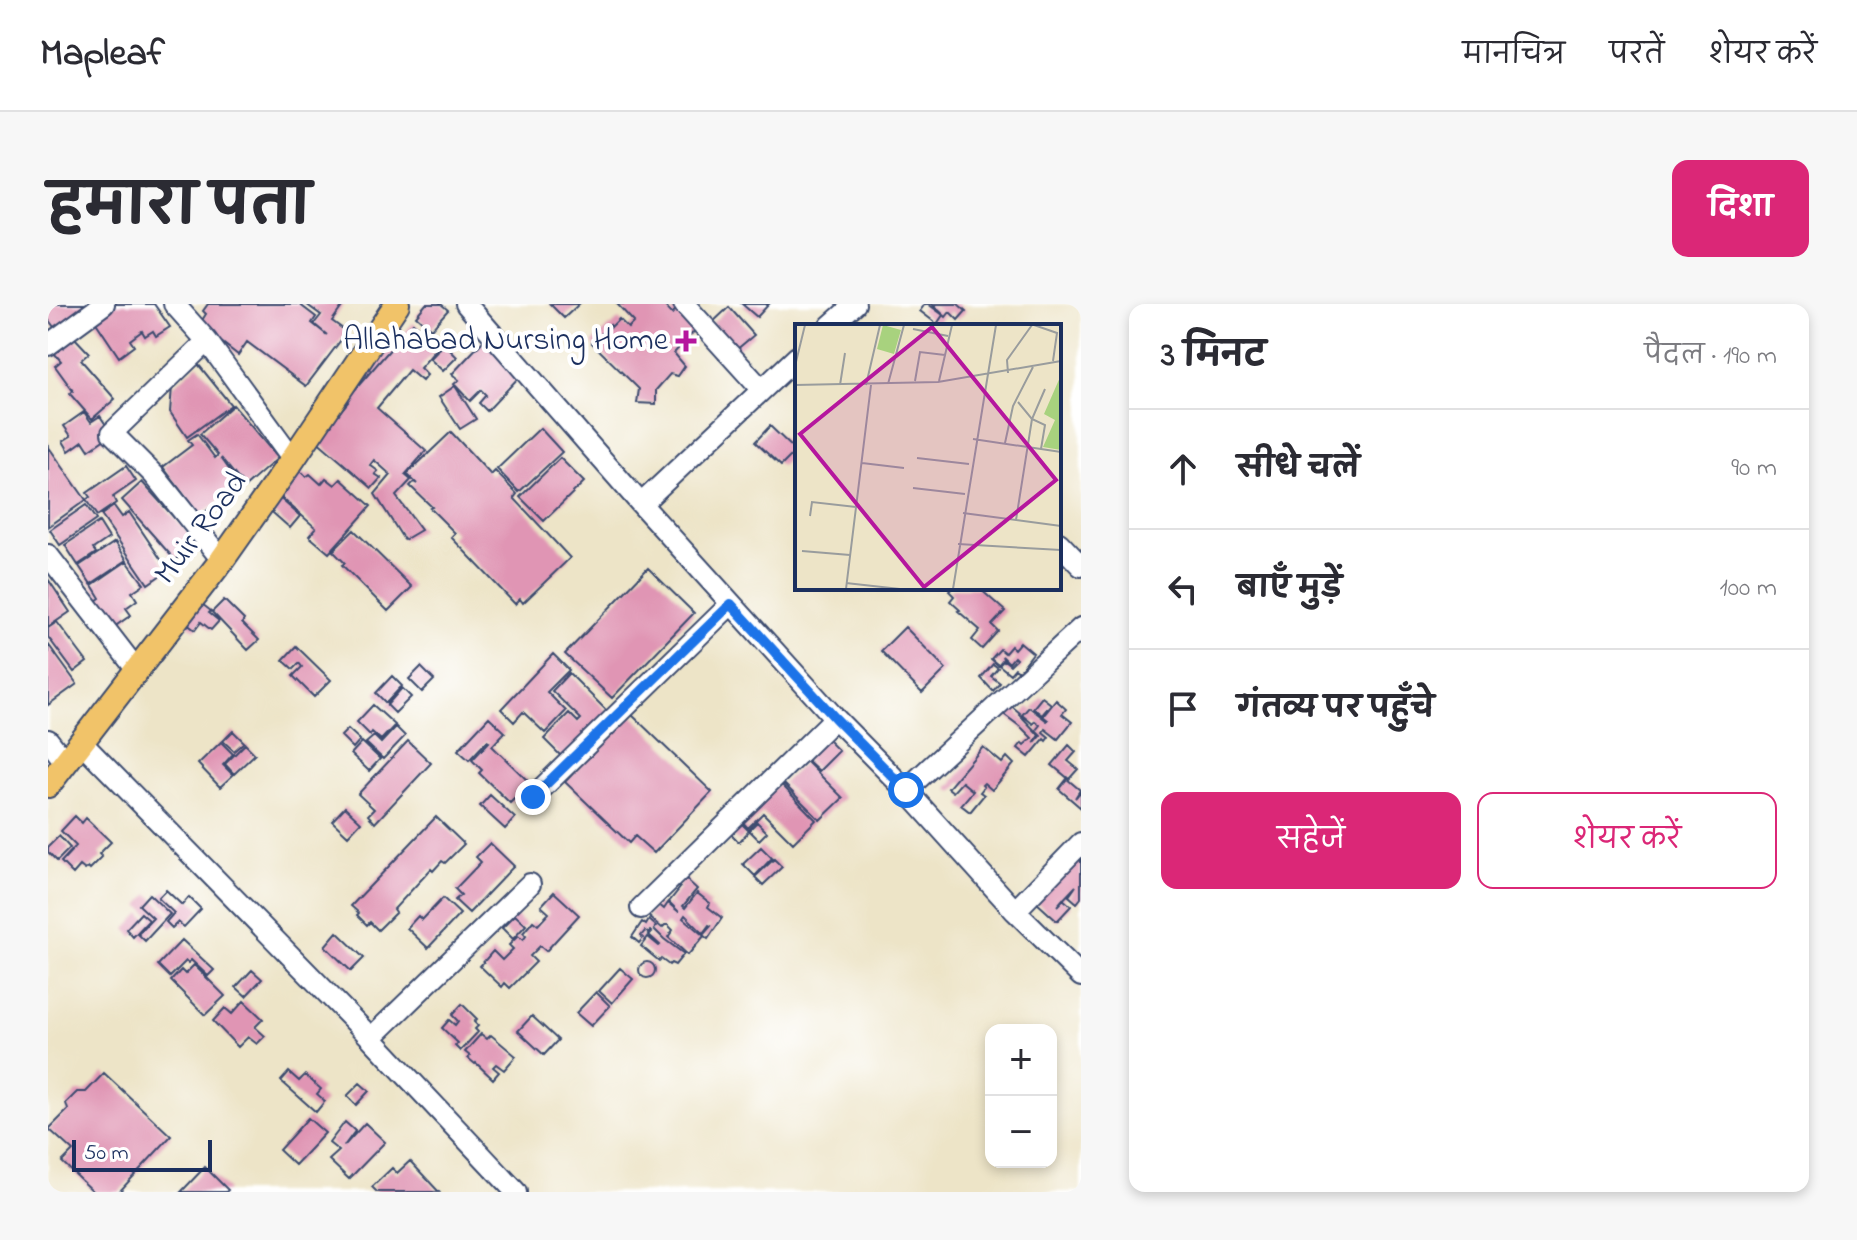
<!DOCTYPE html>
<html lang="hi">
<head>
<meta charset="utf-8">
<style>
  :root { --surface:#fff; --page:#f7f7f7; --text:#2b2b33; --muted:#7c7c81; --line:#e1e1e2; --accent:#db2777 }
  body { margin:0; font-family:"Indie Flower","Playpen Sans Deva",sans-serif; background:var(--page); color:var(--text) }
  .controls { position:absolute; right:24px; bottom:24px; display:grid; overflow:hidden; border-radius:16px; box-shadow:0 4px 12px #0003 }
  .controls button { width:72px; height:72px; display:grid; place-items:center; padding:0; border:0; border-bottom:2px solid var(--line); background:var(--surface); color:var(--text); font:40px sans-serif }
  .scale { position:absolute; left:24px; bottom:20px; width:140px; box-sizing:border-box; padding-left:8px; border:4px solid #1b2f5e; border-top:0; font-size:22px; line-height:28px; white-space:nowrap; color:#1b2f5e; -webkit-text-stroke:6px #fff; paint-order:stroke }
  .stop { position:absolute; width:24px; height:24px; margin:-18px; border:6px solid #1a73e8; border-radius:50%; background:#fff }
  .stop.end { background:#1a73e8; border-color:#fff; box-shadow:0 2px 8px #0008 }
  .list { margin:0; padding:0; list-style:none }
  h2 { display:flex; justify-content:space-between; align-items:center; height:104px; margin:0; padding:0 32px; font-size:34px }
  h2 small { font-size:26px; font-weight:400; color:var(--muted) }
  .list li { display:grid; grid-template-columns:52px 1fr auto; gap:24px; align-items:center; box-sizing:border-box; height:120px; padding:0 32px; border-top:2px solid var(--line) }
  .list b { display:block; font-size:30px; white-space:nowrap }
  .list em { font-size:26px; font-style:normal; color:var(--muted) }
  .actions { display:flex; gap:16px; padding:24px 32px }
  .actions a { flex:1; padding:18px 0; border:2px solid var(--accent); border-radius:16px; text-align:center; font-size:28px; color:var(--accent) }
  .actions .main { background:var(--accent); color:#fff }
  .icon { flex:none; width:44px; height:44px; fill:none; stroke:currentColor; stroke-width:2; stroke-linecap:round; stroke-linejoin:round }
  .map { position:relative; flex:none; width:1033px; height:888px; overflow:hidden; border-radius:16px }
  header { display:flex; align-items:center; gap:48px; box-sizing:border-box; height:112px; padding:0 40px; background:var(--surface); border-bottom:2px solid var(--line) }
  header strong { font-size:38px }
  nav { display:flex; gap:44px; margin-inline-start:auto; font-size:28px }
  .intro { display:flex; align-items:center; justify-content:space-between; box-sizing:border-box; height:192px; padding:0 48px }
  h1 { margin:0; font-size:56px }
  .button { padding:20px 36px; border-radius:16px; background:var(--accent); color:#fff; font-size:28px; font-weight:700 }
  main { display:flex; gap:48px; padding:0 48px }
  aside { flex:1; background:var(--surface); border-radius:16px; box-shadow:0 4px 12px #0003 }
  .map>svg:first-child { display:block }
  .building { fill:#e095b4 }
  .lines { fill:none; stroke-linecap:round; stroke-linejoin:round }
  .minor-casing { stroke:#3a4a6e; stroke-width:24 }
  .major-casing { stroke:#3a4a6e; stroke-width:28 }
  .minor { stroke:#fff; stroke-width:20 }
  .major { stroke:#f1c369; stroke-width:24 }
  .route { stroke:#1a73e8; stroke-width:10 }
  .poi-dot { fill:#b5179e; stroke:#fff; stroke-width:3 }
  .labels { text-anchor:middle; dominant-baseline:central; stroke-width:8; stroke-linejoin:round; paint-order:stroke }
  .poi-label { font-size:32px; fill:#1b2f5e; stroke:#fff; text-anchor:end }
  .street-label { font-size:32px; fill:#1b2f5e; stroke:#fff }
  .inset-road { fill:none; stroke:#999c9d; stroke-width:2 }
  .view { fill:#b5179e; fill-opacity:0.15; stroke:#b5179e; stroke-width:4 }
  .inset-edge { fill:none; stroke:#1b2f5e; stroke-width:4 }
</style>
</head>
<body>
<header>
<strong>Mapleaf</strong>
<nav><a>मानचित्र</a><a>परतें</a><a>शेयर करें</a></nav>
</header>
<div class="intro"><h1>हमारा पता</h1><a class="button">दिशा</a></div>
<main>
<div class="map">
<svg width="1033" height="888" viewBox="0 0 1033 888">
  <rect width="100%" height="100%" fill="#fff"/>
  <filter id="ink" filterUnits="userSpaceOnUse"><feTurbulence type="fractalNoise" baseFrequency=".0125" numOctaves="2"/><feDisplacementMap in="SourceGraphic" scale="16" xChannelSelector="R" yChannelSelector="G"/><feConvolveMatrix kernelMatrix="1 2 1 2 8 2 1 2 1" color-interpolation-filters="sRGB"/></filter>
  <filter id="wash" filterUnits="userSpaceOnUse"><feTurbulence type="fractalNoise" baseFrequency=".006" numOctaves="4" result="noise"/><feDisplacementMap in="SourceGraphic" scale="32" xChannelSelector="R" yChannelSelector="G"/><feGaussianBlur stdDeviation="1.8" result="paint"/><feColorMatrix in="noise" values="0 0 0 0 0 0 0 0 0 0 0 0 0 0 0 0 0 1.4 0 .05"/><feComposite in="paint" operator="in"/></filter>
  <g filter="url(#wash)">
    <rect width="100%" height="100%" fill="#ede4c7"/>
    <g id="blocks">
      <!-- building -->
      <path class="building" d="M0,0H42L9,27L0,15Z
        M59,0H106L122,23L108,32L105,27L97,32L94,27L82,36L86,42L71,53L45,14Z
        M160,0H251L268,13L264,19L279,31L266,20L273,11L258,0H296L284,17L299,28L258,82L199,38L190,51L163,30L165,28L153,18L158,10L155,7Z
        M378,0H393L400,6L383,25L368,12Z
        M502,0H531L516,14Z
        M569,0H615L624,10L632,1L652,21L626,49L637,62L630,72L622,70L608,86V100L589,99L591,85L544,39L562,21L563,23L571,15L580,24L586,18Z
        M694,0H721L709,13Z
        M877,0H880L895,11L889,20L872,7Z
        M884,0H910L918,7L910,16L902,8L898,13Z
        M681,3L706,31L688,46L664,19Z
        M365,19L391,42L372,64L379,71L374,77L361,66L329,104L378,147L357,171L363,176L348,192L373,226L356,236L327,190L343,171L326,156L322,161L330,167L327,170L333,174L324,184L268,136L300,98L298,96Z
        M25,32L41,49L33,56L67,95L44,115L22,90L25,87L7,62L13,57L6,49Z
        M436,36L473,71L439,107L431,99L438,91L433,86L422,97L406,80L411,76L404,70Z
        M396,40L409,53L395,67L382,55Z
        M150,60L183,101L139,133L122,108L124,83Z
        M407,82L428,115L412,125L391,93Z
        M185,101L230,154L197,183L173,154L192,181L152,212L115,163L144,141L140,136L149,130L167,154L170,151L152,130Z
        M36,108L43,118L52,112L64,130L41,146L35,137L21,147L15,137L23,132L16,122Z
        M722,122L748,147L733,162L707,138Z
        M492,124L514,148L471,188L449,165Z
        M403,128L443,171L447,167L469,190L466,194L522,254L475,299L472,295L467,300L403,233L407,229L382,204L384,203L362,182L366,178L369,180L359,170Z
        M0,142L38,196L0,223Z
        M512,154L536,178L496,217L472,193Z
        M78,162L88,177L65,193L68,199L49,212L38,196L42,193L39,189Z
        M250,165L258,173L262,170L273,180L278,174L287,181L293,175L323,202L281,249L261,232L268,224L228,189Z
        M94,178L148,238L127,256L74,196Z
        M227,190L252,212L242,224L217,202Z
        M38,201L48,216L12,241L2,226Z
        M66,202L74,213L81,208L120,266L100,280L53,211Z
        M51,218L61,234L45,245L48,249L30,261L17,241Z
        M306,226L364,283L340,307L294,261L297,259L285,247Z
        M67,238L79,256L43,280L31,262Z
        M79,257L96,280L84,288L89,296L78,304L83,311L66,323L48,297L52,294L44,281Z
        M600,264L646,309L564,394L517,350Z
        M0,275L22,308L0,323Z
        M904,284H931L957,307L944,321L950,327L934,345L924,336L932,326L910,307L912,306L902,297L906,292L901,287Z
        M176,296L196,316L194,319L211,336L200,346L164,308Z
        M150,297L163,307L161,309L171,317L163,326L153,318L147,326L134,316Z
        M9,318L39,358L26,368L0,333V324Z
        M857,323L898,365L874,389L833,347Z
        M972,338L985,349L971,367L967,364L962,370L951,361L956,356L962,361L968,355L966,353L961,359L954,352L955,355L950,361L943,355L952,345L957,349L963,342L966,345Z
        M0,340L29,380L0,401Z
        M248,342L283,376L266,393L245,372L254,363L251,359L245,365L235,356Z
        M505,350L521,366L499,388L518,407L497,429L475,408L466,418L453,405Z
        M945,360L950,364L943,372L952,379L945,387L933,374Z
        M373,363L386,376L374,388L361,375Z
        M521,369L560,408L515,454L496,435L521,409L530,418L533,415L504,387Z
        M344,372L354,382L338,399L328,389Z
        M354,384L363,393L347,409L339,401Z
        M994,393L1003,400L994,411L985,404Z
        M1008,396L1018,405L1014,410L1024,418L1010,435L997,425L995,428L1001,433L998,437L996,435L981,453L970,444L974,439L976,441L984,434L974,424L953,408L960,399L972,409L971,410L991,431L986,439L993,431L988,426L992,421L987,417L985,420L974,411L981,403L999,417L1000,416L995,412Z
        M325,401L347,421L333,436L324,428L322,431L309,418Z
        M582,409L664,488L606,549L587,532L581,539L517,478Z
        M441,413L457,428L444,442L482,479L462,499L431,469L434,466L424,456L441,438L439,437L421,456L410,446Z
        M348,423L357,432L335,455L318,439L326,432L333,439Z
        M300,425L312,436L305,444L293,432Z
        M185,427L196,438L186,447L175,437Z
        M777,433L791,447L771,467L757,454Z
        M360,437L383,459L327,519L320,511L326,505L310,490Z
        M173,438L185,450L175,461L185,471L172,483L150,460Z
        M314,438L332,455L321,467L303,450Z
        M197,440L207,450L186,470L177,460Z
        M1021,441L1028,448L1020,457L1030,465L1021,475L1004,461Z
        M935,443L954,459L959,453L966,460L944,486L936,479L934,481L936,483L932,488L936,491L922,508L913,501L925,487L914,478L905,488L900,484Z
        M758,457L795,494L772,516L735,479Z
        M1019,475L1032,486L1027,494L1033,487V504L1011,485Z
        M732,479L768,516L745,539L715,509L700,524L692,515Z
        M442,491L467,514L457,525L432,502Z
        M297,503L313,518L300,532L284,517Z
        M27,512L34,519L38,514L63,538L51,550L54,553L42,565L40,563L37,566L32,562L25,570L13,558L28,542L13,527Z
        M388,513L416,540L397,559L394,557L385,567L383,565L346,605L348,608L330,626L322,618L319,621L309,611L311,609L303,602Z
        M692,518L701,527L691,538L682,529Z
        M709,518L719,528L711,536L701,526Z
        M11,532L22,544L9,557L0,548V543Z
        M442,539L466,562L421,609L407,596L413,591L407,585L433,558L428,553Z
        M713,543L724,554L707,572L695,560Z
        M1033,549V594L1029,599L1021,592L1028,582L1009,602L1015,595L1023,602L1009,617L988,598Z
        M726,555L734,563L715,581L707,573Z
        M637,574L649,585L635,602L637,604L649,589L662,599L660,603L674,614L660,635L655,631L663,622L661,621L655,629L637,611L635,614L656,632L640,651L620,633L625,626L620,621H617L614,624L600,612L610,600L616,605L620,599L631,608L621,598L632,584L630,582Z
        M118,586L134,601L141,593L153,605L136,623L130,618L124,624L118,618L126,609L110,594Z
        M506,588L531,611L498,647L492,642L482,652L488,658L462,684L457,679L454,683L432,662L445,647L454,656L465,645L461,641L470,632L475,636L478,632L475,629L485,617L490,621L501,609L493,602Z
        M101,590L122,610L97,637L90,630L105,614L91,601Z
        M395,594L412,610L380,644L359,624L370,612L374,616Z
        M93,609L101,616L85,633L78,625Z
        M467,611L478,621L465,635L454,624Z
        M601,616L608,622L606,625L616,635L636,650L627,661L623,659L621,661L613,655L611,657L593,642L600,633L611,642L612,641L601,631L604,628L602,627L600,629L597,627L593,632L595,634L591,639L584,633L594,618L598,621Z
        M289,628L316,654L303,667L277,642Z
        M134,636L166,666L160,672L143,656L140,659L138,657L122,673L110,661Z
        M591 666a8 8 0 1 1 16 0a8 8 0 1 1-16 0Z
        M146,661L177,692L157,711L123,677L133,666L137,670Z
        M572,664L585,675L564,699L551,687Z
        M204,666L214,675L198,692L188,683Z
        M548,688L562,702L543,722L528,709Z
        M196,697L215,715L207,723L217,732L209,740L200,733L190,743L165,717L177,704L184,710Z
        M414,700L429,715L426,718L430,722L427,725L430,728L412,747L407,742L410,739L394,724L401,716L407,721L410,717L404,711Z
        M484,712L510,736L496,751L470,727Z
        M433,730L439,735L443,731L468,752L456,766L448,760L445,763L451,768L445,775L428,759L427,760L420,754L422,752L417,748Z
        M241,768L251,777L257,771L273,785L269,790L277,797L268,808L233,777Z
        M56,769L123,832L71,888H46L14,858L25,847L1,825L20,806L18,799L29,788H38Z
        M312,779L321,787L308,801L299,792Z
        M260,814L277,829L247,861L231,846Z
        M297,818L307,827L296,842L317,819L337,838L301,875L281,856L291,847L281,839Z
        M362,857L391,888H329L324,883L344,864L349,869Z
        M157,863L180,886L178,888H133Z"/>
    </g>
  </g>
  <g filter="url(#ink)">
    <use href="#blocks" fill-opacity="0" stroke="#3a4a6e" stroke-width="2"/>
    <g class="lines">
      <defs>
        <path id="minor" d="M126,0L159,37L245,155
          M418,0L593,200L787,414L858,486L967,607L1033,672
          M636,0L714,86
          M782,22L807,0
          M159,37L64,129L106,171L174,256
          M0,41L56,0
          M593,200L749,53
          M1011,239L1033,262
          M0,251L88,365
          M0,436L18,459
          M34,439L323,734L468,888
          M858,486L1033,324
          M485,493L683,300
          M593,604L787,414
          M967,607L1033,539
          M323,734L482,580"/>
        <path id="major" d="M0,481L174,256L245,155L349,0"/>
      </defs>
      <!-- minor casing -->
      <use href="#minor" class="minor-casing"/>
      <!-- major casing -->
      <use href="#major" class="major-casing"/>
      <!-- minor -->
      <use href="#minor" class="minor"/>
      <!-- major -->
      <use href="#major" class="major"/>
    </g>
  </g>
  <g class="lines" filter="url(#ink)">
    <!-- route -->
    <path class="route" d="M485,493L683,300L787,414L858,486"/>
  </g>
  <!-- markers -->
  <path class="poi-dot" d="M634 25h8v8h8v8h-8v8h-8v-8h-8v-8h8z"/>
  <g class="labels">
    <!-- poi labels -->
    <g class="poi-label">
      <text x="620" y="37">Allahabad Nursing Home</text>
    </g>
    <!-- street labels -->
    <g class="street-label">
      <text transform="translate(154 225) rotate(-53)">Muir Road</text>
    </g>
  </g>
  <!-- overview -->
  <g transform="translate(747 20)">
    <rect width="266" height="266" fill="#ede4c7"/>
    <path d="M88,1L106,6L99,30L82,25ZM266,51V126L248,123L260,96L249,90Z" fill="#a8d27e"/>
    <path class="inset-road" d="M239,1L262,9L258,37M118,5L153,12M0,42L10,1M213,49L212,36L237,1M120,57L125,28L150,31M144,57L157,1M93,60L109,1M0,61L143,58L266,37M45,61L50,29M71,61L85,1M178,115L266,128M210,119L218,82L238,43M246,125L250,101L237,95L250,65M122,134L174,140M67,139L109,144M118,164L170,170M168,189L266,202M15,192L17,178L61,183M221,196L237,95L223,78M163,220L266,226M7,227L55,231M51,259L105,265M51,265L76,61M158,265L201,1"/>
    <path class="view" d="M137,3L261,156L129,263L5,110Z"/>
    <rect width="266" height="266" class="inset-edge"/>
  </g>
</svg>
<div class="controls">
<button>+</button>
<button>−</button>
</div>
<div class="scale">50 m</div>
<div class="stop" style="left:858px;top:486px"></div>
<div class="stop end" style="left:485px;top:493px"></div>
</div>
<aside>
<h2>3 मिनट<small>पैदल · 190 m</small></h2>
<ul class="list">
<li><svg class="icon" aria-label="ahead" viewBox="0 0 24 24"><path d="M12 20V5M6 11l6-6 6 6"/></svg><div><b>सीधे चलें</b></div><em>90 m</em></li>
<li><svg class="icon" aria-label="left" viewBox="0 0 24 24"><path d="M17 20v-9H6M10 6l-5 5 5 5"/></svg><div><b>बाएँ मुड़ें</b></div><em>100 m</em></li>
<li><svg class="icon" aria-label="arrive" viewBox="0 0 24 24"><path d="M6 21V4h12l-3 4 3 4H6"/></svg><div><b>गंतव्य पर पहुँचे</b></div></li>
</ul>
<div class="actions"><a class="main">सहेजें</a><a>शेयर करें</a></div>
</aside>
</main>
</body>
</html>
